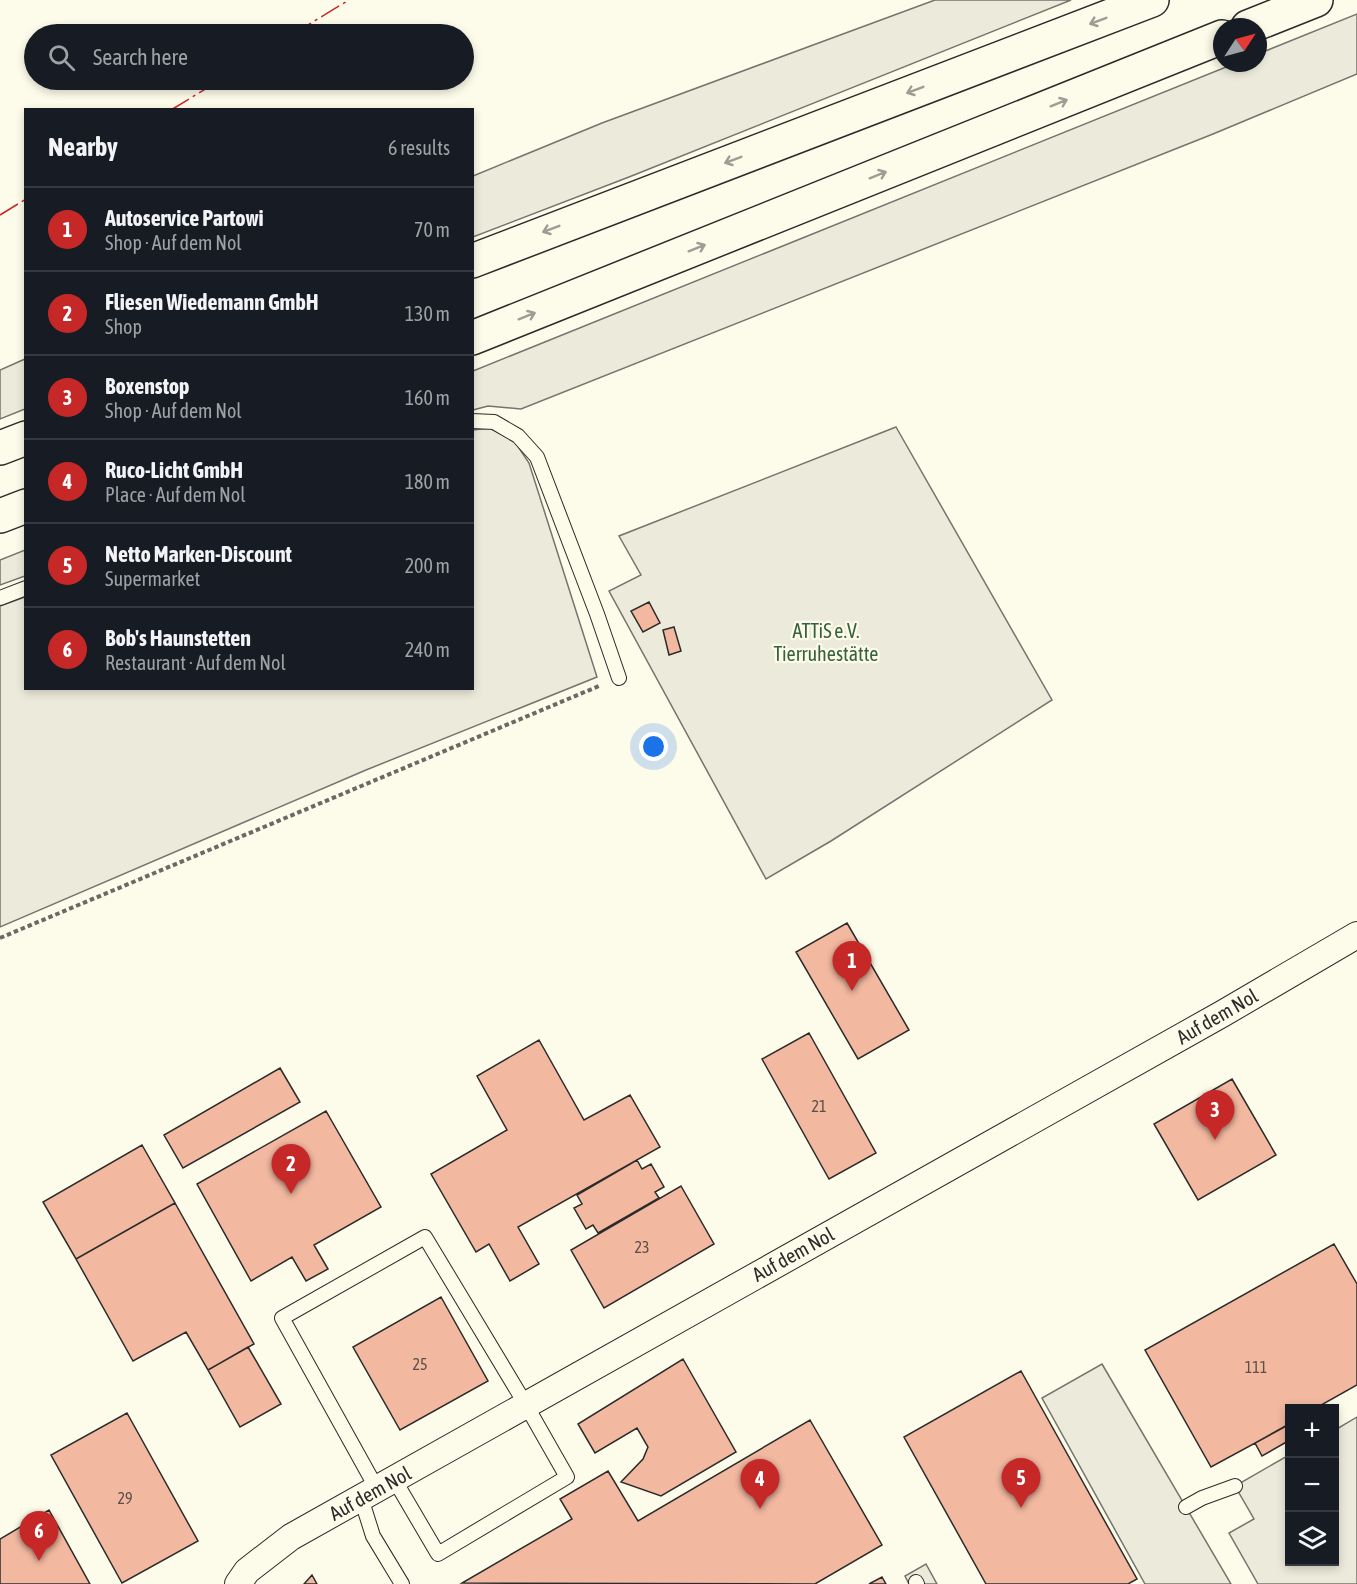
<!DOCTYPE html>
<html lang="en">
<head>
<meta charset="utf-8">
<style>
  :root { --surface:#171b24; --page:#20242c; --text:#f1f3f6; --muted:#9ea1a6; --line:#363941; --accent:#c62828 }
  body { margin:0; font-family:"Asap Condensed",sans-serif; background:var(--page); color:var(--text) }
  .controls { position:absolute; right:18px; bottom:18px; display:grid; overflow:hidden; border-radius:0px; box-shadow:0 3px 9px #0003 }
  .controls button { width:54px; height:54px; display:grid; place-items:center; padding:0; border:0; border-bottom:2px solid var(--line); background:var(--surface); color:var(--text); font:30px sans-serif }
  .compass { position:absolute; left:1213px; top:18px; width:54px; height:54px; border-radius:50%; background:var(--surface); box-shadow:0 3px 9px #0003; rotate:54deg }
  .you { position:absolute; left:654px; top:747px; width:21px; height:21px; margin:-15px; border:4px solid #fff; border-radius:50%; background:#1a73e8; box-shadow:0 0 0 9px #1a73e833 }
  .badge { display:grid; place-items:center; width:39px; height:39px; border-radius:50%; background:var(--accent); color:#fff; font-size:20px; font-weight:700 }
  .pin { position:absolute; translate:-50% -50px; filter:drop-shadow(0 2px 3px #0008) }
  .pin::after { content:''; position:absolute; top:32px; width:21px; height:18px; background:inherit; clip-path:polygon(0 0,100% 0,50% 100%) }
  .list { margin:0; padding:0; list-style:none }
  h2 { display:flex; justify-content:space-between; align-items:center; height:78px; margin:0; padding:0 24px; font-size:26px }
  h2 small { font-size:20px; font-weight:400; color:var(--muted) }
  .list li { display:grid; grid-template-columns:39px 1fr auto; gap:18px; align-items:center; box-sizing:border-box; height:84px; padding:0 24px; border-top:2px solid var(--line) }
  .list b { display:block; font-size:22px; white-space:nowrap }
  .list p { margin:0; font-size:20px; white-space:nowrap; color:var(--muted) }
  .list em { font-size:20px; font-style:normal; color:var(--muted) }
  .icon { flex:none; width:33px; height:33px; fill:none; stroke:currentColor; stroke-width:2; stroke-linecap:round; stroke-linejoin:round }
  .map { position:relative; flex:none; width:1357px; height:1584px; overflow:hidden }
  .search { position:absolute; background:var(--surface); box-shadow:0 3px 9px #0003; left:24px; top:24px; width:450px; height:66px; display:flex; align-items:center; gap:15px; box-sizing:border-box; padding:0 21px; border-radius:33px; color:var(--muted); font-size:22px }
  .panel { position:absolute; background:var(--surface); box-shadow:0 3px 9px #0003; left:24px; top:108px; width:450px; height:582px; border-radius:0px }
  .map>svg:first-child { display:block }
  .green { fill:#ecebdb; stroke:#74746e; stroke-width:1.5 }
  .parking { fill:#eceadb; stroke:#74746e; stroke-width:1.5 }
  .building { fill:#f2b8a0; stroke:#2b2b2b; stroke-width:1.5 }
  .lines { fill:none; stroke-linecap:round; stroke-linejoin:round }
  .service-casing { stroke:#2b2b2b; stroke-width:16 }
  .minor-casing { stroke:#2b2b2b; stroke-width:28 }
  .trunk-casing { stroke:#2b2b2b; stroke-width:36 }
  .path { stroke:#6a6964; stroke-width:4; stroke-dasharray:4.5 3; stroke-linecap:butt }
  .service { stroke:#fdfbea; stroke-width:14 }
  .minor { stroke:#fdfbea; stroke-width:26 }
  .trunk { stroke:#fdfbea; stroke-width:33 }
  .power { stroke:#c62828; stroke-width:1.5; stroke-dasharray:21 4.5 3 4.5; stroke-linecap:butt }
  .oneway { stroke:#9e9d94 }
  .labels { text-anchor:middle; dominant-baseline:central; stroke-width:4.5; stroke-linejoin:round; paint-order:stroke }
  .number-label { font-size:16px; fill:#5d4e48 }
  .park-label { font-size:20px; fill:#34623c; stroke:#fdfbea }
  .street-label { font-size:20px; fill:#2b2b2b; stroke:#fdfbea }
</style>
</head>
<body>
<div class="map">
<svg width="1357" height="1584" viewBox="0 0 1357 1584">
  <rect width="100%" height="100%" fill="#fdfbea"/>
  <!-- green -->
  <path class="green" d="M935,0H1071L629,177L473,237V176L602,123Z
    M1357,14V74L1213,134L521,409L488,406L473,410V371L1236,63H1258V54Z
    M25,359V409L0,419V370Z
    M896,427L1052,700L831,841L766,879L609,591L641,575L619,536Z
    M490,428L515,442L529,463L597,677L366,770L0,927V606L25,597L26,688H472L473,430Z
    M25,550V576L0,585V560Z"/>
  <!-- parking -->
  <path class="parking" d="M1102,1364L1231,1584H1145L1042,1398Z
    M1357,1417V1584H1258L1229,1533L1254,1519L1235,1486L1289,1455L1290,1562H1334L1335,1430Z
    M926,1564L937,1584H909L905,1576Z"/>
  <!-- building -->
  <path class="building" d="M649,602L660,623L643,632L631,611Z
    M674,627L681,651L669,655L663,630Z
    M847,923L909,1030L858,1059L796,952Z
    M809,1033L876,1153L829,1179L762,1059Z
    M539,1040L584,1120L630,1095L660,1147L518,1227L539,1264L510,1281L489,1244L476,1252L431,1174L507,1130L477,1076Z
    M280,1068L300,1102L183,1168L164,1135Z
    M1232,1079L1276,1155L1198,1200L1154,1124Z
    M326,1111L381,1207L314,1245L328,1269L306,1281L292,1257L251,1281L197,1184Z
    M142,1145L175,1203L76,1259L43,1202Z
    M637,1160L642,1169L651,1164L664,1187L655,1192L659,1198L598,1233L593,1225L586,1229L574,1208L582,1204L577,1195Z
    M681,1186L714,1244L604,1308L571,1250Z
    M175,1203L254,1344L208,1370L186,1332L133,1361L76,1259Z
    M1334,1244L1357,1284V1385L1316,1408H1290V1424L1211,1467L1145,1350Z
    M441,1297L488,1381L400,1430L353,1347Z
    M248,1347L281,1404L240,1427L208,1370Z
    M683,1359L736,1452L661,1496L621,1482L643,1459L648,1447L637,1428L595,1453L578,1424Z
    M1021,1371L1137,1579L1128,1584H986L904,1437Z
    M127,1413L198,1541L122,1583L51,1455Z
    M810,1420L882,1545L815,1584L462,1583L572,1519L560,1499L608,1471L638,1521Z
    M1289,1424L1290,1440L1262,1456L1255,1443Z
    M49,1510L90,1584H0V1539Z
    M312,1575L317,1584H304Z
    M882,1577L886,1584H869Z"/>
  <g class="lines">
    <defs>
      <path id="service" d="M472,421L494,422L518,436L537,457L597,614L619,678
        M0,598L26,588
        M377,1489L282,1318L425,1237L526,1405L567,1477L438,1554L394,1479
        M361,1498L373,1536L402,1584
        M1186,1507L1202,1498L1235,1486
        M916,1582L917,1584"/>
      <path id="minor" d="M238,1584L247,1571L291,1537L1222,1014L1357,935"/>
      <path id="trunk" d="M1248,27L1316,0
        M472,261L1152,0
        M472,338L1222,37
        M0,448L26,438
        M0,516L26,506"/>
    </defs>
    <!-- service casing -->
    <use href="#service" class="service-casing"/>
    <!-- minor casing -->
    <use href="#minor" class="minor-casing"/>
    <!-- trunk casing -->
    <use href="#trunk" class="trunk-casing"/>
    <!-- path -->
    <path class="path" d="M0,938L599,686"/>
    <!-- service -->
    <use href="#service" class="service"/>
    <!-- minor -->
    <use href="#minor" class="minor"/>
    <!-- trunk -->
    <use href="#trunk" class="trunk"/>
    <!-- power -->
    <path class="power" d="M293,34L349,0
      M171,110L220,80
      M0,215L26,199"/>
  </g>
  <!-- one-way arrows -->
  <defs><path id="oneway-shaft" d="M-6 0H5M1.5-3L5.5 0L1.5 3" fill="none" stroke-width="1.6" stroke-linecap="round" stroke-linejoin="round" transform="scale(1.5)"/></defs>
  <g class="oneway">
    <use href="#oneway-shaft" transform="translate(1098 21) rotate(159)"/>
    <use href="#oneway-shaft" transform="translate(915 90) rotate(159)"/>
    <use href="#oneway-shaft" transform="translate(1059 103) rotate(-22)"/>
    <use href="#oneway-shaft" transform="translate(733 160) rotate(159)"/>
    <use href="#oneway-shaft" transform="translate(878 175) rotate(-22)"/>
    <use href="#oneway-shaft" transform="translate(551 229) rotate(159)"/>
    <use href="#oneway-shaft" transform="translate(697 248) rotate(-22)"/>
    <use href="#oneway-shaft" transform="translate(527 316) rotate(-22)"/>
  </g>
  <g class="labels">
    <!-- number labels -->
    <g class="number-label">
      <text x="819" y="1106">21</text>
      <text x="642" y="1247">23</text>
      <text x="420" y="1364">25</text>
      <text x="1256" y="1367">111</text>
      <text x="125" y="1498">29</text>
    </g>
    <!-- park labels -->
    <g class="park-label">
      <text x="826" y="630">ATTiS e.V.<tspan x="826" dy="23">Tierruhestätte</tspan></text>
    </g>
    <!-- street labels -->
    <g class="street-label">
      <text transform="translate(1217 1016) rotate(-30)">Auf dem Nol</text>
      <text transform="translate(793 1254) rotate(-29)">Auf dem Nol</text>
      <text transform="translate(370 1493) rotate(-29)">Auf dem Nol</text>
    </g>
  </g>
</svg>
<div class="controls">
<button>+</button>
<button>−</button>
<button><svg class="icon" aria-label="layers" viewBox="0 0 24 24"><path d="M12 4l9 5-9 5-9-5zM3 14l9 5 9-5"/></svg></button>
</div>
<svg class="compass" viewBox="-18 -18 36 36"><path d="M0-13l5 13h-10z" fill="#e53935"/><path d="M0 13l5-13h-10z" fill="#9ea1a6"/></svg>
<div class="you"></div>
<div class="pin badge" style="left:852px;top:991px">1</div>
<div class="pin badge" style="left:291px;top:1194px">2</div>
<div class="pin badge" style="left:1215px;top:1140px">3</div>
<div class="pin badge" style="left:760px;top:1509px">4</div>
<div class="pin badge" style="left:1021px;top:1508px">5</div>
<div class="pin badge" style="left:39px;top:1561px">6</div>
<div class="search"><svg class="icon" aria-label="search" viewBox="0 0 24 24"><circle cx="10" cy="10" r="6"/><path d="M15 15l6 6"/></svg>Search here</div>
<section class="panel">
<h2>Nearby<small>6 results</small></h2>
<ul class="list">
<li><span class="badge">1</span><div><b>Autoservice Partowi</b><p>Shop · Auf dem Nol</p></div><em>70 m</em></li>
<li><span class="badge">2</span><div><b>Fliesen Wiedemann GmbH</b><p>Shop</p></div><em>130 m</em></li>
<li><span class="badge">3</span><div><b>Boxenstop</b><p>Shop · Auf dem Nol</p></div><em>160 m</em></li>
<li><span class="badge">4</span><div><b>Ruco-Licht GmbH</b><p>Place · Auf dem Nol</p></div><em>180 m</em></li>
<li><span class="badge">5</span><div><b>Netto Marken-Discount</b><p>Supermarket</p></div><em>200 m</em></li>
<li><span class="badge">6</span><div><b>Bob's Haunstetten</b><p>Restaurant · Auf dem Nol</p></div><em>240 m</em></li>
</ul>
</section>
</div>
</body>
</html>
